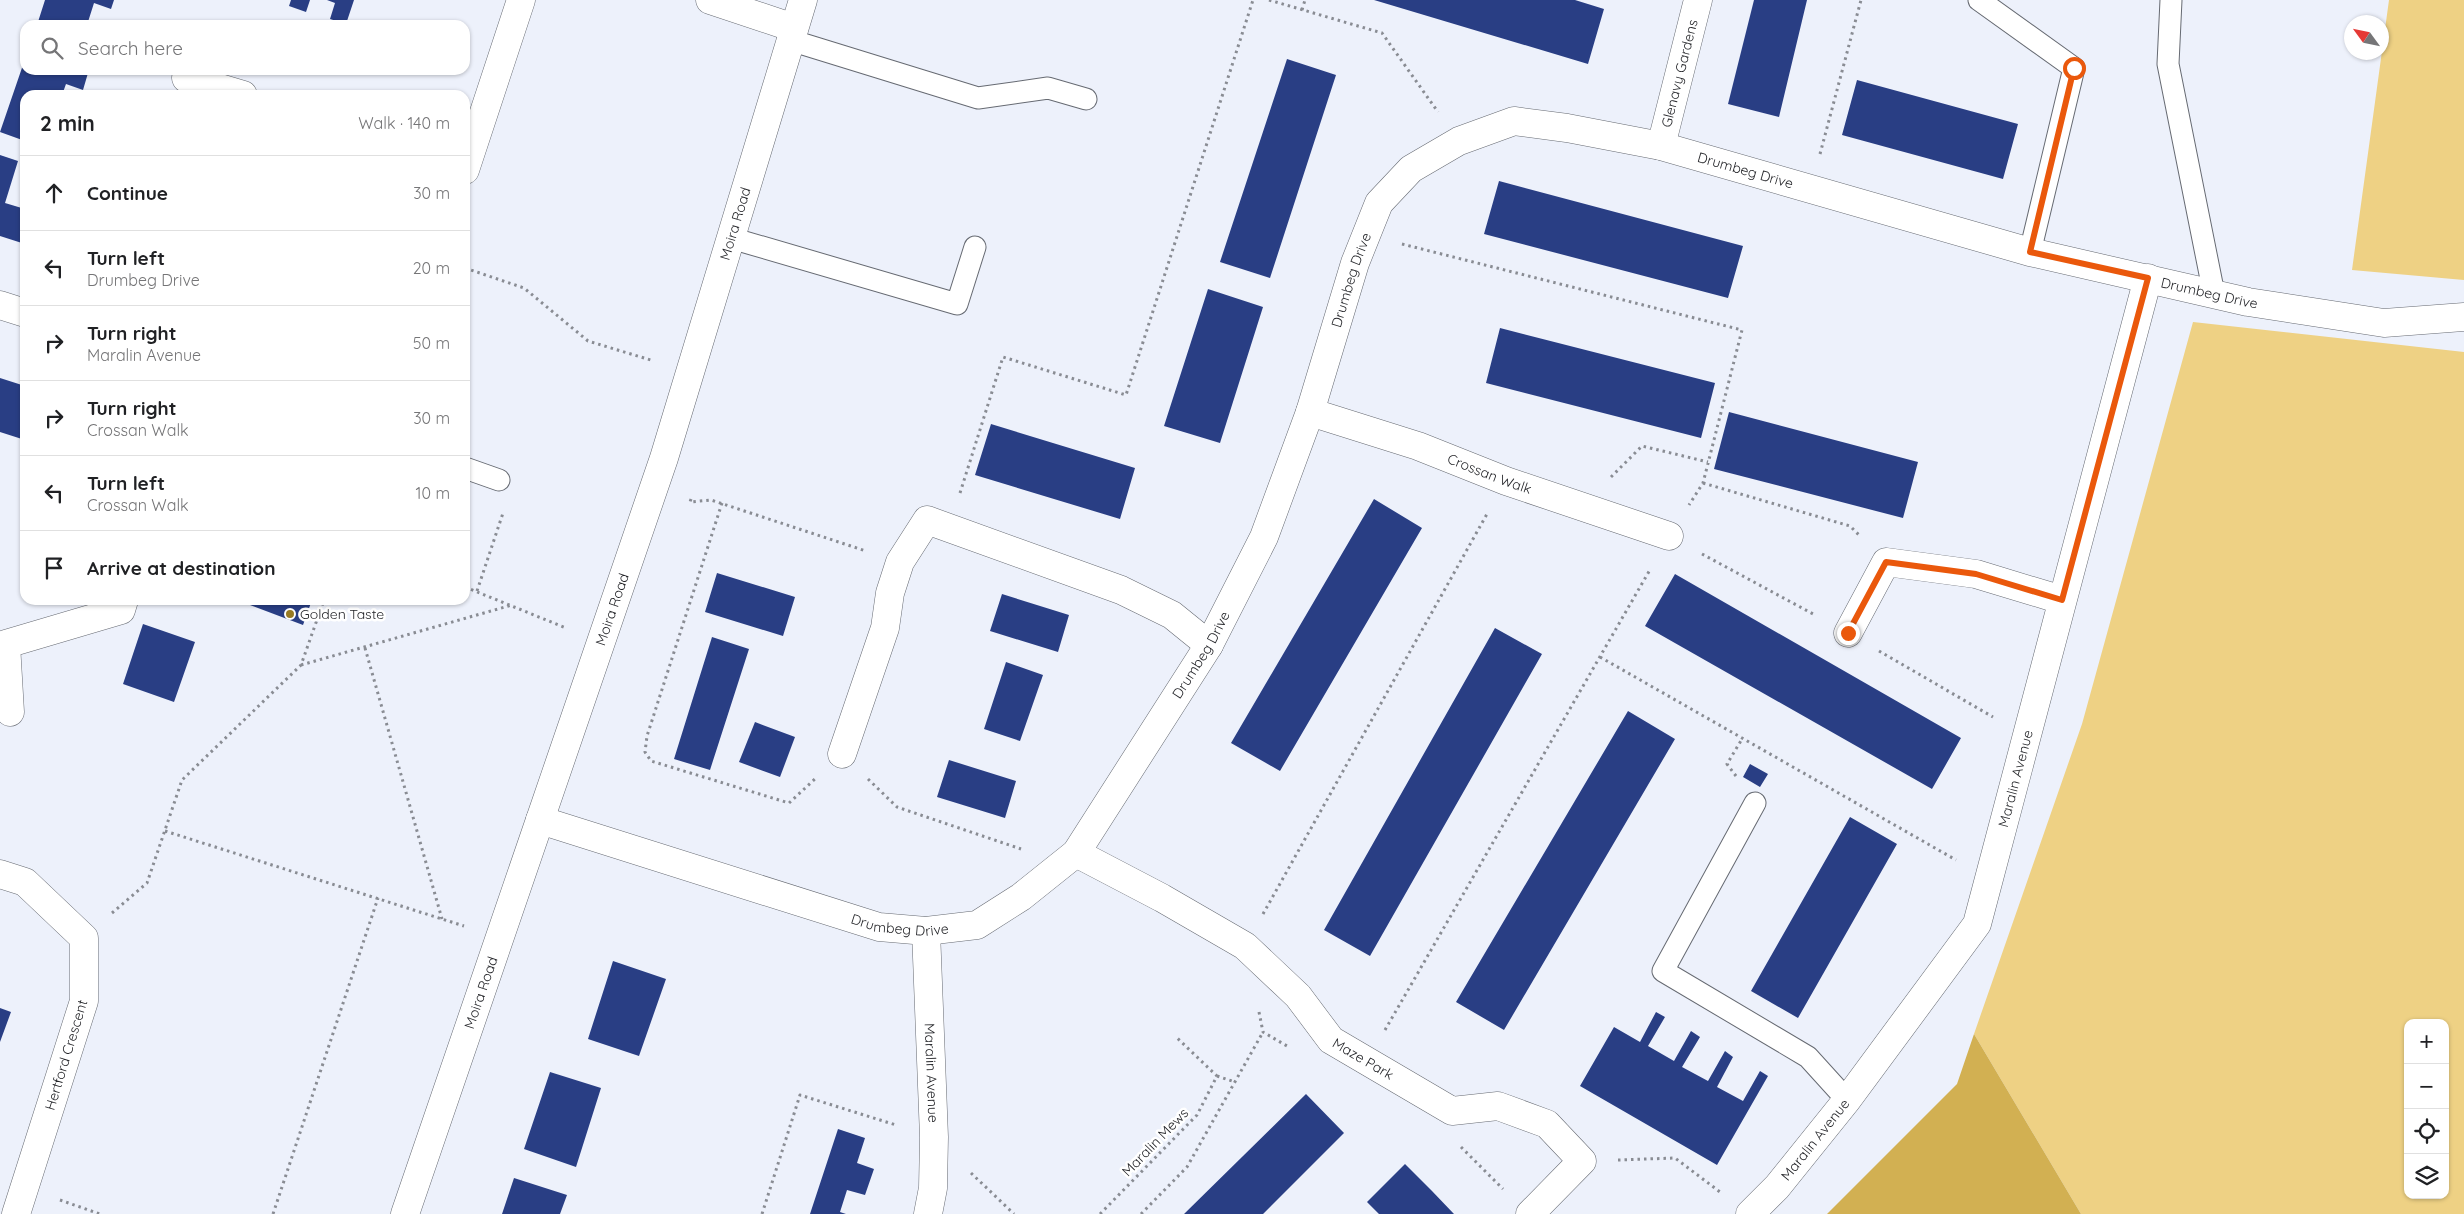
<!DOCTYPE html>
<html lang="en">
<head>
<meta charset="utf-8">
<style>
  :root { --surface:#fff; --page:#f6f6f6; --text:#202124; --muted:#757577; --line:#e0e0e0 }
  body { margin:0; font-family:Quicksand,sans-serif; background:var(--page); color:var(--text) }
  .controls { position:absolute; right:15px; bottom:15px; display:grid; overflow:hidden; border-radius:10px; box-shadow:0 1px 4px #0004 }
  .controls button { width:45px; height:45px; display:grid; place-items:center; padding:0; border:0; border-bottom:1px solid var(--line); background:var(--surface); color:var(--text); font:25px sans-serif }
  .compass { position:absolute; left:2344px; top:15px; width:45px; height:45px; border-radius:50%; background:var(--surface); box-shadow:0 1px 4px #0004; rotate:303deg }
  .stop { position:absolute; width:15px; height:15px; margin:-11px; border:4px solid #ea580c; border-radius:50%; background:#fff }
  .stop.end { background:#ea580c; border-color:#fff; box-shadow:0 1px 5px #0008 }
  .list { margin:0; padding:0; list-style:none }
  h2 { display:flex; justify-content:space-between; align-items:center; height:65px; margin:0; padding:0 20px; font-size:21px }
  h2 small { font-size:16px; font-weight:400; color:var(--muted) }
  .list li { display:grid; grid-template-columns:32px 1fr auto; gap:15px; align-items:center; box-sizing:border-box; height:75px; padding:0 20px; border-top:1px solid var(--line) }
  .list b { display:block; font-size:19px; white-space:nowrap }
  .list p { margin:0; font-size:16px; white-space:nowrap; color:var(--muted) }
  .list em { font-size:16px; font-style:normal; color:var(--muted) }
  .icon { flex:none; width:28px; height:28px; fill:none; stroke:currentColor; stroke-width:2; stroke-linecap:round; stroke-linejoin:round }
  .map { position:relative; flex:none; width:2464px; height:1214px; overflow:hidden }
  .search { position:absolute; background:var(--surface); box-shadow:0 1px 4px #0004; left:20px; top:20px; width:450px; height:55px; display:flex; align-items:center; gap:12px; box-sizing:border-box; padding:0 18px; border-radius:15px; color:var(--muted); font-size:19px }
  .panel { position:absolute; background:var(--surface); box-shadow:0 1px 4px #0004; left:20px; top:90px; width:450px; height:515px; border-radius:15px }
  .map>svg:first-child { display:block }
  .green { fill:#eed184; fill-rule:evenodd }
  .forest { fill:#d2b052 }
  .building { fill:#293e84 }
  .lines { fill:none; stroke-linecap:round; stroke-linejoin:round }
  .lane-casing { stroke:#666a72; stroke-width:23 }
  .street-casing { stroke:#666a72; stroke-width:29 }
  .highway-casing { stroke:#666a72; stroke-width:29 }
  .path { stroke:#898c93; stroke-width:3; stroke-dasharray:2.5 4; stroke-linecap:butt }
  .lane { stroke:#fff; stroke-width:21 }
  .street { stroke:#fff; stroke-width:28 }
  .highway { stroke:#fff; stroke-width:28 }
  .route { stroke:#ea580c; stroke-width:6 }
  .poi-dot { fill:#977a23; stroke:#fff; stroke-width:2 }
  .labels { text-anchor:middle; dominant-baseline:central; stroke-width:5; stroke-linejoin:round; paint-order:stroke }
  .street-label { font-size:14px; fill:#25262a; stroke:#fff }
  .poi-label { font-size:14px; fill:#25262a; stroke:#fff; text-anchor:start }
</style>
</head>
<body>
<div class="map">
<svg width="2464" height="1214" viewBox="0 0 2464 1214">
  <rect width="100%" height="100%" fill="#edf1fb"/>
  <!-- green -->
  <path class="green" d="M2389,0H2464V280L2352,270Z
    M2193,322L2464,352V1214H2081L1974,1034L2082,724ZM2408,1023H2445V1195H2408Z"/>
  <!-- forest -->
  <path class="forest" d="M1974,1034L2081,1214H1827L1957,1084Z"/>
  <!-- building -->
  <path class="building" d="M45,0H114L111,9L94,3L87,25H37Z
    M291,0H310L306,12L289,6Z
    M327,0H354L346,24L330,19L335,3Z
    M1374,0H1575L1604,9L1588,64Z
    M1754,0H1807L1779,117L1728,104Z
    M25,59V70H81L88,73L83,90L66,84L62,95H25V141L0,132Z
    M1287,59L1336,75L1270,278L1220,262Z
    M1857,80L2018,124L2003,179L1842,135Z
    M0,155L18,161L5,203L25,209V244L0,236Z
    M1499,181L1743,246L1728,298L1484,234Z
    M1208,289L1263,307L1220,443L1164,426Z
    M1500,328L1715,383L1701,438L1486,383Z
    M0,378L25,386V440L0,432Z
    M1729,412L1918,462L1903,518L1714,469Z
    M991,424L1135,468L1120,519L975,475Z
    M1374,499L1422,528L1280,771L1231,743Z
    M717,573L795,597L783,636L705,612Z
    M1675,574L1961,738L1932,789L1645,626Z
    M1002,594L1069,615L1058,652L990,631Z
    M243,600H312L303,625L242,602Z
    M143,624L195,642L174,702L123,684Z
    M1495,628L1542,654L1370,956L1324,930Z
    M712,637L749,649L710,770L674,759Z
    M1006,662L1043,675L1020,741L984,729Z
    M1628,711L1675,739L1504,1030L1456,1002Z
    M755,722L795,737L780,777L739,762Z
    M949,760L1016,781L1005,818L937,797Z
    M1750,764L1768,774L1760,787L1743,777Z
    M1850,817L1897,844L1798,1018L1751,991Z
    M613,961L666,979L639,1056L588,1039Z
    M0,1008L11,1012L0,1042Z
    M1656,1012L1665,1017L1648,1046L1674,1061L1691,1031L1700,1037L1682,1067L1708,1081L1725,1051L1733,1057L1717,1087L1743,1101L1760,1071L1768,1076L1717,1165L1580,1086L1614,1027L1640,1042Z
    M550,1072L601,1088L576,1167L524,1149Z
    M1306,1094L1344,1133L1263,1214H1184Z
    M838,1129L865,1138L857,1163L874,1169L865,1195L847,1190L840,1212L846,1214H810Z
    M1405,1164L1432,1191L1454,1214H1379L1367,1202Z
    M514,1178L567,1195L560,1214H502Z"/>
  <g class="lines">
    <defs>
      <path id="lane" d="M1979,0L2074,68L2030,252
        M2171,0L2168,64L2214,294
        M790,40L978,98L1048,88L1086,99
        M731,238L957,304L975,247
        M465,468L499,480
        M1755,803L1663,971L1808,1057L1847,1100"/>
      <g id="street">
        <path d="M710,0L794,28"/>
        <path d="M186,78L243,95"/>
        <path id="s1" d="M1661,146L1698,0"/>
        <path d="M465,170L521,0"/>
        <path d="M0,305L25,313"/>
        <path id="s2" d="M1310,412L1418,446L1506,481L1669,536"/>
        <path d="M1848,633L1886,562L1976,574L2062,600"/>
        <path d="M10,712L6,644L121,610L124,600"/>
        <path d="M842,754L885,628L890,593L900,562L927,520L1121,590L1172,615L1209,645"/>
        <path id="s3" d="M540,820L879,927L926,931L977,925L1021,897L1076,853L1209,645L1264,537L1310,412L1355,263L1379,203L1411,169L1459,141L1514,121L1567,128L1661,146L2030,252L2248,302L2384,323L2464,317"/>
        <path id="s4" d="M1076,853L1162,898L1245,946L1298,996L1331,1040L1452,1111L1498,1106L1547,1124L1582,1161L1530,1214"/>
        <path d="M0,874L25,882L84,938V1001L16,1214"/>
        <path id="s5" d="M926,931L934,1137L933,1188L928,1214"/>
        <path id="s6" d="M1750,1214L1777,1187L1847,1100L1977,924L2148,278"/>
      </g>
      <g id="highway">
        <path id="s7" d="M405,1214L664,458L803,0"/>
      </g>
    </defs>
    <!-- lane casing -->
    <use href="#lane" class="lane-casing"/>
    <!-- street casing -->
    <use href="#street" class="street-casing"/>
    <!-- highway casing -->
    <use href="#highway" class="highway-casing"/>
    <!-- path -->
    <path class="path" d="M1269,0L1382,33L1438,112
      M1302,10L1305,0
      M1820,154L1861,0
      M1402,244L1742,330L1703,483L1689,505
      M465,268L524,288L588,341L654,361
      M1611,477L1642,446L1708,462
      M1703,483L1850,526L1860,536
      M960,493L1003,357L1126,395L1253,0
      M691,499L690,502L711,500L866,551
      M722,503L647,736L645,752L651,761L789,803L816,778
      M1702,554L1815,615
      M465,587L566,628
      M477,591L503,513
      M365,648L442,919
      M1879,651L1993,717
      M1600,657L1956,860
      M301,665L512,605
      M1736,776L1727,764L1742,739
      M868,779L897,807L1021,849
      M165,831L464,926
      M112,913L147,883L182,780L301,665L324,600
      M1263,914L1487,514
      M1259,1012L1263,1032L1287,1046
      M1385,1030L1651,568
      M1217,1076L1235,1082
      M1461,1147L1503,1189
      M1618,1160L1675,1158L1720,1192
      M971,1173L1014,1214
      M60,1200L100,1214
      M273,1214L378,898
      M762,1214L800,1095L896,1125
      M1100,1214L1197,1115L1217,1076L1175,1036
      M1141,1214L1187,1167L1263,1032"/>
    <!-- lane -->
    <use href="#lane" class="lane"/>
    <!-- street -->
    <use href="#street" class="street"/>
    <!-- highway -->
    <use href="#highway" class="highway"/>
  </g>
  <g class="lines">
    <!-- route -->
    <path class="route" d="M1848,633L1886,562L1976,574L2062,600L2148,278L2030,252L2074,68"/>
  </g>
  <!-- markers -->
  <circle class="poi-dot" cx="290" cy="614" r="5"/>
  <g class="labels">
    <!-- street labels -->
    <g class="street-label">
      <text stroke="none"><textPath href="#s1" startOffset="75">Glenavy Gardens</textPath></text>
      <text stroke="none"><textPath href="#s3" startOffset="1696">Drumbeg Drive</textPath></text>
      <text stroke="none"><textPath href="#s7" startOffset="1044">Moira Road</textPath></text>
      <text stroke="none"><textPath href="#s3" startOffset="1216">Drumbeg Drive</textPath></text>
      <text stroke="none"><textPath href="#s3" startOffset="2176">Drumbeg Drive</textPath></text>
      <text stroke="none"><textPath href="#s2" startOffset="190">Crossan Walk</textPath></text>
      <text stroke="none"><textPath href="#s7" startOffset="639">Moira Road</textPath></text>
      <text stroke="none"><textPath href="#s3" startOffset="811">Drumbeg Drive</textPath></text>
      <text stroke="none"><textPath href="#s6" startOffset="519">Maralin Avenue</textPath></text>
      <text stroke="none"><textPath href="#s3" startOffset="376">Drumbeg Drive</textPath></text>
      <text stroke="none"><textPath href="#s7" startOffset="234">Moira Road</textPath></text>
      <text transform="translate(66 1055) rotate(-73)">Hertford Crescent</text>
      <text stroke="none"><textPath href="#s4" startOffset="358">Maze Park</textPath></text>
      <text stroke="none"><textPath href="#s5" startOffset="142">Maralin Avenue</textPath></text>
      <text stroke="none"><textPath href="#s6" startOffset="99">Maralin Avenue</textPath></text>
      <text transform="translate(1155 1142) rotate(-46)">Maralin Mews</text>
    </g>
    <!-- poi labels -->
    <g class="poi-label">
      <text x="300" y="614">Golden Taste</text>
    </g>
  </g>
</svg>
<div class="controls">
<button>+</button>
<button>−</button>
<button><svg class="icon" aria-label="locate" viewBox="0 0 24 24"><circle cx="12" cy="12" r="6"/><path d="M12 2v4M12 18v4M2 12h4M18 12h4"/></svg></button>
<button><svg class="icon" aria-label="layers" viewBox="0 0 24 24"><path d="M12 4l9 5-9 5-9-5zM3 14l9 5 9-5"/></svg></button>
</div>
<svg class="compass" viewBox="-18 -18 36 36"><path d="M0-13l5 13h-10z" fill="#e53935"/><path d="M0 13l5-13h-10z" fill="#757577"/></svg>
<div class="stop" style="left:2074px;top:68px"></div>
<div class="stop end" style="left:1848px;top:633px"></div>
<div class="search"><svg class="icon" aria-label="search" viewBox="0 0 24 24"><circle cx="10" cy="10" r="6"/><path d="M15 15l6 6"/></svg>Search here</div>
<section class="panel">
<h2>2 min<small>Walk · 140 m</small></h2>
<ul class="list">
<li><svg class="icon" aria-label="ahead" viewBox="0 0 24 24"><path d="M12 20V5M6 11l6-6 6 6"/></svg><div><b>Continue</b></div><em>30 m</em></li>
<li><svg class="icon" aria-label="left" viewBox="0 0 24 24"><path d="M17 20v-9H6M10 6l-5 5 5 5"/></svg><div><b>Turn left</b><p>Drumbeg Drive</p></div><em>20 m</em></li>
<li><svg class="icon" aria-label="right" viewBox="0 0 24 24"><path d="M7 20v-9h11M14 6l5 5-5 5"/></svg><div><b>Turn right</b><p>Maralin Avenue</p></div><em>50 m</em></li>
<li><svg class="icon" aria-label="right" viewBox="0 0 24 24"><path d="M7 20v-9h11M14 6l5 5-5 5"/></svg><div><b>Turn right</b><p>Crossan Walk</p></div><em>30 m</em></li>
<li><svg class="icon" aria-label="left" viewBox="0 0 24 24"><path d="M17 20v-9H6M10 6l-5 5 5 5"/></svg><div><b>Turn left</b><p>Crossan Walk</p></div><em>10 m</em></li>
<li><svg class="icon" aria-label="arrive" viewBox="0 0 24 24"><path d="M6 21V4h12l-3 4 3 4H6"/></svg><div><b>Arrive at destination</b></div></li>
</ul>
</section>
</div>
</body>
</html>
